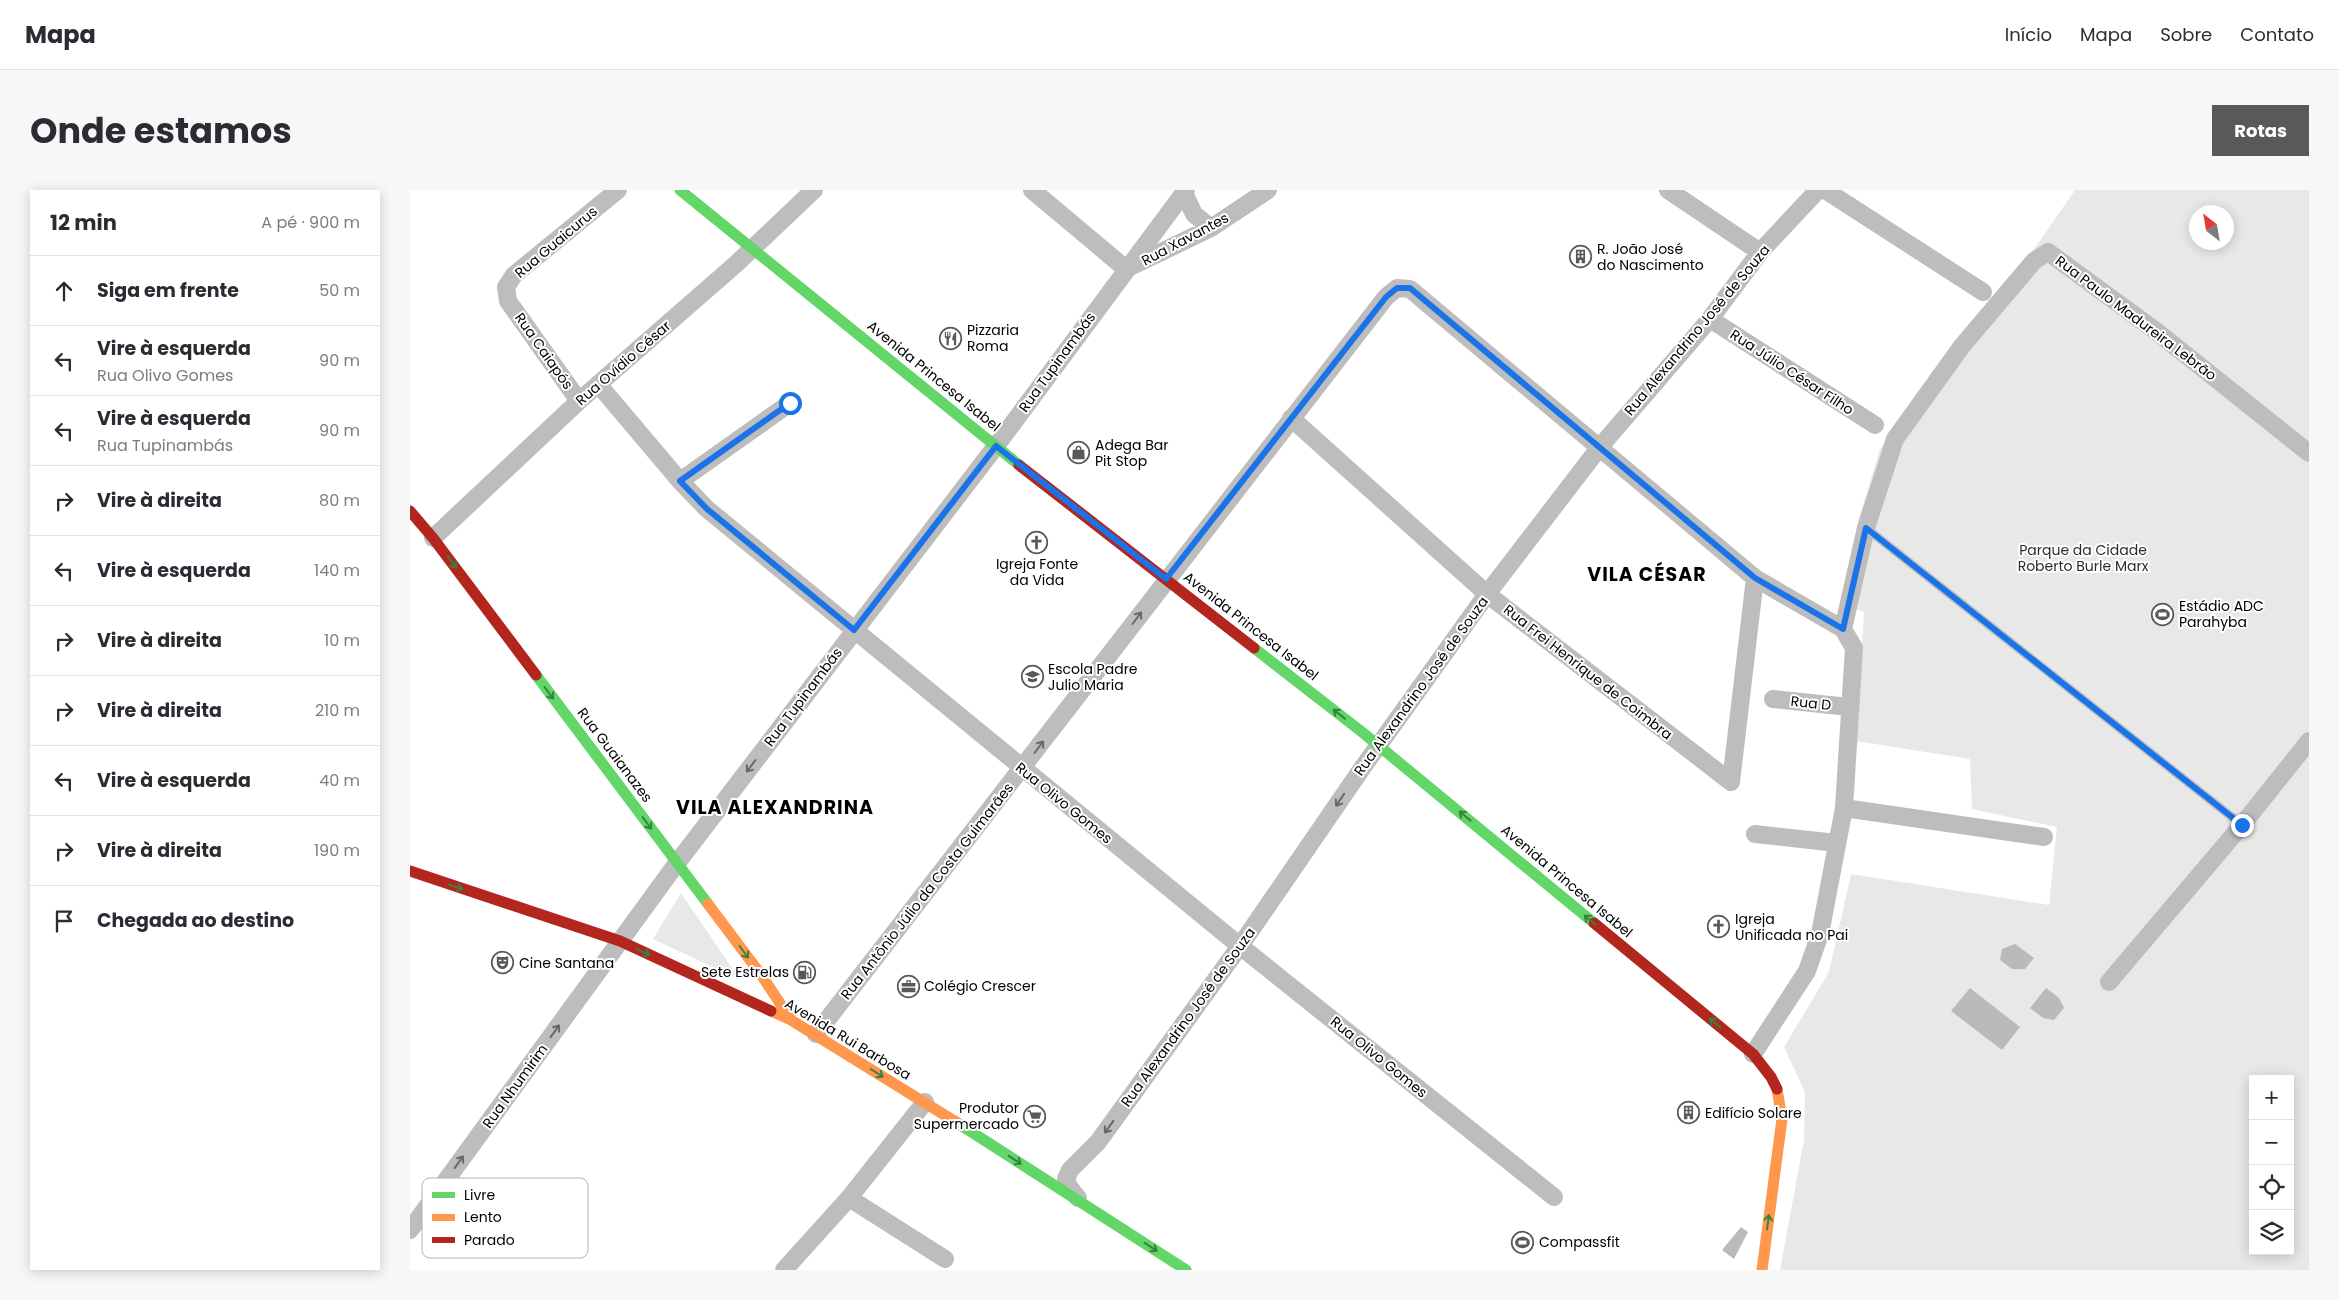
<!DOCTYPE html>
<html lang="pt">
<head>
<meta charset="utf-8">
<style>
  :root { --surface:#fff; --page:#f7f7f7; --text:#2b2b33; --muted:#7c7c81; --line:#e1e1e2; --accent:#595959 }
  body { margin:0; font-family:Poppins,sans-serif; background:var(--page); color:var(--text) }
  .controls { position:absolute; right:15px; bottom:15px; display:grid; overflow:hidden; border-radius:0px; box-shadow:0 2px 12px #0003 }
  .controls button { width:45px; height:45px; display:grid; place-items:center; padding:0; border:0; border-bottom:1px solid var(--line); background:var(--surface); color:var(--text); font:25px sans-serif }
  .compass { position:absolute; left:1779px; top:15px; width:45px; height:45px; border-radius:50%; background:var(--surface); box-shadow:0 2px 12px #0003; rotate:329deg }
  .stop { position:absolute; width:15px; height:15px; margin:-11px; border:4px solid #1a73e8; border-radius:50%; background:#fff }
  .stop.end { background:#1a73e8; border-color:#fff; box-shadow:0 1px 5px #0008 }
  .list { margin:0; padding:0; list-style:none }
  h2 { display:flex; justify-content:space-between; align-items:center; height:65px; margin:0; padding:0 20px; font-size:21px }
  h2 small { font-size:16px; font-weight:400; color:var(--muted) }
  .list li { display:grid; grid-template-columns:32px 1fr auto; gap:15px; align-items:center; box-sizing:border-box; height:70px; padding:0 20px; border-top:1px solid var(--line) }
  .list b { display:block; font-size:19px; white-space:nowrap }
  .list p { margin:0; font-size:16px; white-space:nowrap; color:var(--muted) }
  .list em { font-size:16px; font-style:normal; color:var(--muted) }
  .icon { flex:none; width:28px; height:28px; fill:none; stroke:currentColor; stroke-width:2; stroke-linecap:round; stroke-linejoin:round }
  .map { position:relative; flex:none; width:1899px; height:1080px; overflow:hidden; border-radius:0px }
  header { display:flex; align-items:center; gap:30px; box-sizing:border-box; height:70px; padding:0 25px; background:var(--surface); border-bottom:1px solid var(--line) }
  header strong { font-size:24px }
  nav { display:flex; gap:28px; margin-inline-start:auto; font-size:18px }
  .intro { display:flex; align-items:center; justify-content:space-between; box-sizing:border-box; height:120px; padding:0 30px }
  h1 { margin:0; font-size:35px }
  .button { padding:12px 22px; border-radius:0px; background:var(--accent); color:#fff; font-size:18px; font-weight:700 }
  main { display:flex; gap:30px; padding:0 30px }
  aside { flex:1; background:var(--surface); border-radius:0px; box-shadow:0 2px 12px #0003 }
  .map>svg:first-child { display:block }
  .green { fill:#e8e8e8; fill-rule:evenodd }
  .water { fill:#bababa }
  .lines { fill:none; stroke-linecap:round; stroke-linejoin:round }
  .lane { stroke:#bdbdbd; stroke-width:9 }
  .street { stroke:#bdbdbd; stroke-width:18 }
  .fast { stroke:#63d668; stroke-width:11 }
  .slow { stroke:#ff974d; stroke-width:11 }
  .jam { stroke:#b3261e; stroke-width:11 }
  .oneway { stroke:#3b803e }
  .oneway2 { stroke:#686868 }
  .route { stroke:#1a73e8; stroke-width:6 }
  .labels { text-anchor:middle; dominant-baseline:central; stroke-width:4; stroke-linejoin:round; paint-order:stroke }
  .street-label { font-size:14px; fill:#000; stroke:#fff }
  .poi-label { font-size:14px; fill:#000; stroke:#fff; text-anchor:start }
  .park-label { font-size:14px; fill:#2c2c2c; stroke:#fff }
  .district-label { font-size:19px; font-weight:bold; letter-spacing:1px; fill:#000; stroke:#fff }
  .key { fill:#fff; stroke:#b2b2b2; stroke-width:1 }
  .key-label { font-size:14px; fill:#000 }
</style>
</head>
<body>
<header>
<strong>Mapa</strong>
<nav><a>Início</a><a>Mapa</a><a>Sobre</a><a>Contato</a></nav>
</header>
<div class="intro"><h1>Onde estamos</h1><a class="button">Rotas</a></div>
<main>
<aside>
<h2>12 min<small>A pé · 900 m</small></h2>
<ul class="list">
<li><svg class="icon" aria-label="ahead" viewBox="0 0 24 24"><path d="M12 20V5M6 11l6-6 6 6"/></svg><div><b>Siga em frente</b></div><em>50 m</em></li>
<li><svg class="icon" aria-label="left" viewBox="0 0 24 24"><path d="M17 20v-9H6M10 6l-5 5 5 5"/></svg><div><b>Vire à esquerda</b><p>Rua Olivo Gomes</p></div><em>90 m</em></li>
<li><svg class="icon" aria-label="left" viewBox="0 0 24 24"><path d="M17 20v-9H6M10 6l-5 5 5 5"/></svg><div><b>Vire à esquerda</b><p>Rua Tupinambás</p></div><em>90 m</em></li>
<li><svg class="icon" aria-label="right" viewBox="0 0 24 24"><path d="M7 20v-9h11M14 6l5 5-5 5"/></svg><div><b>Vire à direita</b></div><em>80 m</em></li>
<li><svg class="icon" aria-label="left" viewBox="0 0 24 24"><path d="M17 20v-9H6M10 6l-5 5 5 5"/></svg><div><b>Vire à esquerda</b></div><em>140 m</em></li>
<li><svg class="icon" aria-label="right" viewBox="0 0 24 24"><path d="M7 20v-9h11M14 6l5 5-5 5"/></svg><div><b>Vire à direita</b></div><em>10 m</em></li>
<li><svg class="icon" aria-label="right" viewBox="0 0 24 24"><path d="M7 20v-9h11M14 6l5 5-5 5"/></svg><div><b>Vire à direita</b></div><em>210 m</em></li>
<li><svg class="icon" aria-label="left" viewBox="0 0 24 24"><path d="M17 20v-9H6M10 6l-5 5 5 5"/></svg><div><b>Vire à esquerda</b></div><em>40 m</em></li>
<li><svg class="icon" aria-label="right" viewBox="0 0 24 24"><path d="M7 20v-9h11M14 6l5 5-5 5"/></svg><div><b>Vire à direita</b></div><em>190 m</em></li>
<li><svg class="icon" aria-label="arrive" viewBox="0 0 24 24"><path d="M6 21V4h12l-3 4 3 4H6"/></svg><div><b>Chegada ao destino</b></div></li>
</ul>
</aside>
<div class="map">
<svg width="1899" height="1080" viewBox="0 0 1899 1080">
  <rect width="100%" height="100%" fill="#fff"/>
  <!-- green -->
  <path class="green" d="M1665,0H1899V1080H1370L1394,950L1395,902L1374,857L1419,782L1441,684L1639,715L1647,637L1562,619L1560,569L1446,551L1454,422L1430,413L1449,328L1470,259L1585,116ZM1786,22H1816V52H1786ZM1843,889H1880V1061H1843Z
    M271,703L330,790L243,749Z"/>
  <!-- water -->
  <path class="water" d="M1605,754L1624,768L1615,779H1602L1590,770L1592,759Z
    M1560,798L1610,837L1592,860L1541,821Z
    M1636,798L1649,808L1654,818L1644,830L1633,828L1620,818Z
    M1331,1037L1338,1042L1324,1069L1312,1060Z"/>
  <g class="lines">
    <!-- lane -->
    <path class="lane" d="M1456,338L1832,635"/>
    <!-- street -->
    <path class="street" d="M622,0L716,79L801,38L858,0
      M1258,0L1350,62
      M1415,0L1573,102
      M774,3L784,24L801,38
      M1300,129L1465,235
      M188,194L270,291L297,319L830,756L1144,1007
      M169,211L98,111L96,97L104,85L208,0
      M881,228L1077,404L1321,592
      M270,291L380,213
      M23,348L169,211L326,74L404,0
      M1363,509L1439,517
      M1321,592L1345,388
      M1434,618L1634,647
      M1345,644L1427,653
      M1699,792L1832,635L1899,551
      M406,844L976,107L987,98L1000,99L1345,388L1433,439
      M1343,864L1397,781L1410,744L1434,618L1444,458L1433,439L1456,338L1485,249L1552,156L1624,71L1638,62L1746,141L1899,263
      M439,1008L535,1069
      M668,1008L659,997L656,989L660,980L688,952L830,756L953,577L1077,404L1189,258L1300,129L1350,62L1408,0
      M0,1040L267,673L586,256L776,0
      M374,1080L439,1008L515,912"/>
    <!-- fast -->
    <path class="fast" d="M270,0L609,275
      M844,458L952,542L1184,733
      M126,485L298,714
      M546,932L776,1080"/>
    <!-- slow -->
    <path class="slow" d="M298,714L352,786L381,830
      M361,821L381,830L546,932
      M1352,1080L1372,929L1367,899"/>
    <!-- jam -->
    <path class="jam" d="M609,275L844,458
      M0,321L23,348L126,485
      M0,681L210,751L361,821
      M1184,733L1343,864L1361,887L1367,899"/>
  </g>
  <!-- one-way arrows -->
  <defs><path id="oneway-shaft" d="M-6 0H5M1.5-3L5.5 0L1.5 3" fill="none" stroke-width="1.6" stroke-linecap="round" stroke-linejoin="round" transform="scale(1.25)"/></defs>
  <g class="oneway">
    <use href="#oneway-shaft" transform="translate(42 372) rotate(53)"/>
    <use href="#oneway-shaft" transform="translate(139 503) rotate(53)"/>
    <use href="#oneway-shaft" transform="translate(929 524) rotate(-142)"/>
    <use href="#oneway-shaft" transform="translate(1055 626) rotate(-140)"/>
    <use href="#oneway-shaft" transform="translate(237 633) rotate(53)"/>
    <use href="#oneway-shaft" transform="translate(46 697) rotate(18)"/>
    <use href="#oneway-shaft" transform="translate(1180 730) rotate(-140)"/>
    <use href="#oneway-shaft" transform="translate(233 762) rotate(25)"/>
    <use href="#oneway-shaft" transform="translate(334 762) rotate(53)"/>
    <use href="#oneway-shaft" transform="translate(1305 833) rotate(-140)"/>
    <use href="#oneway-shaft" transform="translate(467 883) rotate(32)"/>
    <use href="#oneway-shaft" transform="translate(605 970) rotate(33)"/>
    <use href="#oneway-shaft" transform="translate(1358 1032) rotate(-83)"/>
    <use href="#oneway-shaft" transform="translate(741 1057) rotate(33)"/>
  </g>
  <g class="oneway2">
    <use href="#oneway-shaft" transform="translate(727 428) rotate(-53)"/>
    <use href="#oneway-shaft" transform="translate(629 557) rotate(-53)"/>
    <use href="#oneway-shaft" transform="translate(341 576) rotate(127)"/>
    <use href="#oneway-shaft" transform="translate(930 610) rotate(124)"/>
    <use href="#oneway-shaft" transform="translate(145 841) rotate(-54)"/>
    <use href="#oneway-shaft" transform="translate(699 937) rotate(126)"/>
    <use href="#oneway-shaft" transform="translate(49 972) rotate(-54)"/>
  </g>
  <g class="lines">
    <!-- route -->
    <path class="route" d="M380,213L270,291L297,319L444,440L586,256L756,389L976,107L987,98H1000L1345,388L1433,439L1456,338L1832,635"/>
  </g>
  <!-- icons -->
  <defs>
    <symbol id="building-ring" viewBox="-11 -11 22 22"><circle r="9.5" fill="#fff" stroke="#595959" stroke-width="1.5"/><path d="M-4-6H4V6H1V3H-1V6H-4ZM-2.5-4.3h1.7v1.8h-1.7ZM.8-4.3h1.7v1.8H.8ZM-2.5-1h1.7V.8h-1.7ZM.8-1h1.7V.8H.8Z" fill="#595959"/></symbol>
    <symbol id="restaurant-ring" viewBox="-11 -11 22 22"><circle r="9.5" fill="#fff" stroke="#595959" stroke-width="1.5"/><path d="M-5-6h1v4h1v-4h1v4h1v-4h1v5L-1.5 .5V6h-2V.5L-5-1ZM5-6V6H3V1.5H1.5Q1.5-4 5-6Z" fill="#595959"/></symbol>
    <symbol id="shop-ring" viewBox="-11 -11 22 22"><circle r="9.5" fill="#fff" stroke="#595959" stroke-width="1.5"/><path d="M-5-2.5h2.3a2.7 3.5 0 0 1 5.4 0H5L5.5 6h-11ZM-1.5-2.5h3a1.5 2.3 0 0 0-3 0Z" fill="#595959"/></symbol>
    <symbol id="church-ring" viewBox="-11 -11 22 22"><circle r="9.5" fill="#fff" stroke="#595959" stroke-width="1.5"/><path d="M-1.2-6h2.4v3.5h3.3v2.4h-3.3V6h-2.4V-.1h-3.3v-2.4h3.3Z" fill="#595959"/></symbol>
    <symbol id="stadium-ring" viewBox="-11 -11 22 22"><circle r="9.5" fill="#fff" stroke="#595959" stroke-width="1.5"/><path d="M0-5a6.5 5 0 1 0 0 10a6.5 5 0 1 0 0-10ZM-3.5-1.8h7v3.6h-7Z" fill="#595959"/></symbol>
    <symbol id="school-ring" viewBox="-11 -11 22 22"><circle r="9.5" fill="#fff" stroke="#595959" stroke-width="1.5"/><path d="M0-5L7-2L0 1L-7-2ZM-4 1L0 2.5L4 1V4Q0 6-4 4Z" fill="#595959"/></symbol>
    <symbol id="theatre-ring" viewBox="-11 -11 22 22"><circle r="9.5" fill="#fff" stroke="#595959" stroke-width="1.5"/><path d="M-5-5.5Q0-4 5-5.5V0Q5 5 0 6Q-5 5-5 0ZM-3.3-2.5H-1v1.5H-3.3ZM1-2.5H3.3v1.5H1ZM-2.8 1Q0 5.5 2.8 1Z" fill="#595959"/></symbol>
    <symbol id="fuel-ring" viewBox="-11 -11 22 22"><circle r="9.5" fill="#fff" stroke="#595959" stroke-width="1.5"/><path d="M-5.5-6h7V0h2V4h1.3V-2.5L3-4.5l.8-.8L6-3V5H2.5V1h-1V6h-7ZM-4.2-4.7v3.2H.2V-4.7Z" fill="#595959"/></symbol>
    <symbol id="office-ring" viewBox="-11 -11 22 22"><circle r="9.5" fill="#fff" stroke="#595959" stroke-width="1.5"/><path d="M-6-3h4V-5.5h4V-3h4V5H-6ZM-1-4.5V-3h2v-1.5ZM-6 0V1H6V0Z" fill="#595959"/></symbol>
    <symbol id="supermarket-ring" viewBox="-11 -11 22 22"><circle r="9.5" fill="#fff" stroke="#595959" stroke-width="1.5"/><path d="M-6-5.5h2.5l.6 2H6L4.5 2H-2.5L-4.4-4H-6ZM-1.5 3.2a1.3 1.3 0 1 0 .1 0ZM3 3.2a1.3 1.3 0 1 0 .1 0Z" fill="#595959"/></symbol>
  </defs>
  <g fill-rule="evenodd">
    <use href="#building-ring" x="1158" y="54" width="25" height="25"/>
    <use href="#restaurant-ring" x="528" y="136" width="25" height="25"/>
    <use href="#shop-ring" x="656" y="250" width="25" height="25"/>
    <use href="#church-ring" x="614" y="340" width="25" height="25"/>
    <use href="#stadium-ring" x="1740" y="412" width="25" height="25"/>
    <use href="#school-ring" x="610" y="474" width="25" height="25"/>
    <use href="#church-ring" x="1296" y="724" width="25" height="25"/>
    <use href="#theatre-ring" x="80" y="760" width="25" height="25"/>
    <use href="#fuel-ring" x="382" y="770" width="25" height="25"/>
    <use href="#office-ring" x="486" y="784" width="25" height="25"/>
    <use href="#building-ring" x="1266" y="910" width="25" height="25"/>
    <use href="#supermarket-ring" x="612" y="914" width="25" height="25"/>
    <use href="#stadium-ring" x="1100" y="1040" width="25" height="25"/>
  </g>
  <g class="labels">
    <!-- street labels -->
    <g class="street-label">
      <text transform="translate(775 49) rotate(-28)">Rua Xavantes</text>
      <text transform="translate(146 52) rotate(-40)">Rua Guaicurus</text>
      <text transform="translate(1726 128) rotate(37)">Rua Paulo Madureira Lebrão</text>
      <text transform="translate(1287 140) rotate(-50)">Rua Alexandrino José de Souza</text>
      <text transform="translate(134 161) rotate(55)">Rua Caiapós</text>
      <text transform="translate(647 172) rotate(-54)">Rua Tupinambás</text>
      <text transform="translate(213 173) rotate(-41)">Rua Ovídio César</text>
      <text transform="translate(1382 182) rotate(33)">Rua Júlio César Filho</text>
      <text transform="translate(524 186) rotate(39)">Avenida Princesa Isabel</text>
      <text transform="translate(841 436) rotate(38)">Avenida Princesa Isabel</text>
      <text transform="translate(1178 482) rotate(38)">Rua Frei Henrique de Coimbra</text>
      <text transform="translate(1011 496) rotate(-54)">Rua Alexandrino José de Souza</text>
      <text transform="translate(393 507) rotate(-53)">Rua Tupinambás</text>
      <text transform="translate(1401 513) rotate(6)">Rua D</text>
      <text transform="translate(205 565) rotate(53)">Rua Guaianazes</text>
      <text transform="translate(654 613) rotate(39)">Rua Olivo Gomes</text>
      <text transform="translate(1157 691) rotate(40)">Avenida Princesa Isabel</text>
      <text transform="translate(517 701) rotate(-52)">Rua Antônio Júlio da Costa Guimarães</text>
      <text transform="translate(778 827) rotate(-54)">Rua Alexandrino José de Souza</text>
      <text transform="translate(438 849) rotate(31)">Avenida Rui Barbosa</text>
      <text transform="translate(969 867) rotate(39)">Rua Olivo Gomes</text>
      <text transform="translate(105 896) rotate(-54)">Rua Nhumirim</text>
    </g>
    <!-- poi labels -->
    <g class="poi-label">
      <text x="1187" y="59">R. João José<tspan x="1187" dy="16">do Nascimento</tspan></text>
      <text x="557" y="140">Pizzaria<tspan x="557" dy="16">Roma</tspan></text>
      <text x="685" y="255">Adega Bar<tspan x="685" dy="16">Pit Stop</tspan></text>
      <text x="627" y="374" text-anchor="middle">Igreja Fonte<tspan x="627" dy="16">da Vida</tspan></text>
      <text x="1769" y="416">Estádio ADC<tspan x="1769" dy="16">Parahyba</tspan></text>
      <text x="638" y="479">Escola Padre<tspan x="638" dy="16">Julio Maria</tspan></text>
      <text x="1325" y="729">Igreja<tspan x="1325" dy="16">Unificada no Pai</tspan></text>
      <text x="109" y="773">Cine Santana</text>
      <text x="379" y="782" text-anchor="end">Sete Estrelas</text>
      <text x="514" y="796">Colégio Crescer</text>
      <text x="609" y="918" text-anchor="end">Produtor<tspan x="609" dy="16">Supermercado</tspan></text>
      <text x="1295" y="923">Edifício Solare</text>
      <text x="1129" y="1052">Compassfit</text>
    </g>
    <!-- park labels -->
    <g class="park-label">
      <text x="1673" y="360">Parque da Cidade<tspan x="1673" dy="16">Roberto Burle Marx</tspan></text>
    </g>
    <!-- district labels -->
    <g class="district-label">
      <text x="1237" y="384">VILA CÉSAR</text>
      <text x="365" y="617">VILA ALEXANDRINA</text>
    </g>
  </g>
  <!-- legend -->
  <rect x="12" y="988" width="166" height="80" rx="8" class="key"/>
  <rect x="22" y="1002" width="23" height="6" fill="#63d668"/>
  <rect x="22" y="1024" width="23" height="7" fill="#ff974d"/>
  <rect x="22" y="1047" width="23" height="6" fill="#b3261e"/>
  <g class="key-label">
    <text x="54" y="1010">Livre</text>
    <text x="54" y="1032">Lento</text>
    <text x="54" y="1055">Parado</text>
  </g>
</svg>
<div class="controls">
<button>+</button>
<button>−</button>
<button><svg class="icon" aria-label="locate" viewBox="0 0 24 24"><circle cx="12" cy="12" r="6"/><path d="M12 2v4M12 18v4M2 12h4M18 12h4"/></svg></button>
<button><svg class="icon" aria-label="layers" viewBox="0 0 24 24"><path d="M12 4l9 5-9 5-9-5zM3 14l9 5 9-5"/></svg></button>
</div>
<svg class="compass" viewBox="-18 -18 36 36"><path d="M0-13l5 13h-10z" fill="#e53935"/><path d="M0 13l5-13h-10z" fill="#7c7c81"/></svg>
<div class="stop" style="left:380px;top:213px"></div>
<div class="stop end" style="left:1832px;top:635px"></div>
</div>
</main>
</body>
</html>
